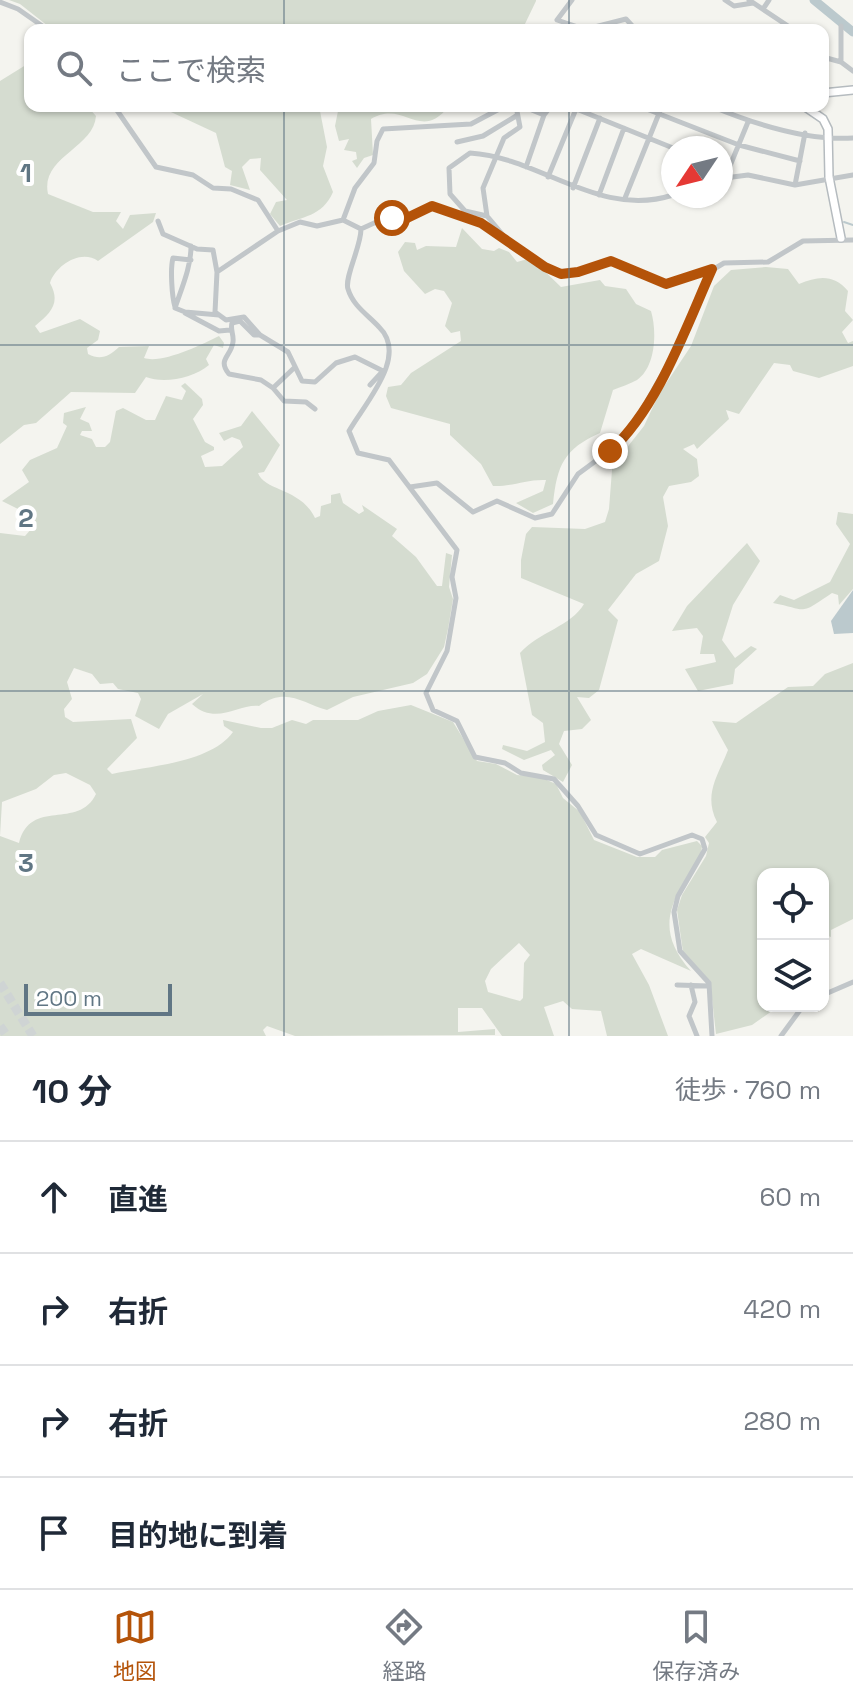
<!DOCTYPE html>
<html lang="ja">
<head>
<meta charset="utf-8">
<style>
  :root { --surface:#fff; --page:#f2f2f3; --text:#1f2937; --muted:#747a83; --line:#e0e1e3; --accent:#b45309 }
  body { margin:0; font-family:"Space Grotesk","Noto Sans JP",sans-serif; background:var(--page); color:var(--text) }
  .controls { position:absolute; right:24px; bottom:24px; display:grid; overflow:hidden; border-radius:16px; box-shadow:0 2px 6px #0004 }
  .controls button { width:72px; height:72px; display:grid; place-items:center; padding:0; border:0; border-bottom:2px solid var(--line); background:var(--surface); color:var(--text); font:40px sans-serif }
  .compass { position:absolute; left:661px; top:136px; width:72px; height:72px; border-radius:50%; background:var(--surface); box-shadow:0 2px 6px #0004; rotate:235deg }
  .scale { position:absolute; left:24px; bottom:20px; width:148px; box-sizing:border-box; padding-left:8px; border:4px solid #607684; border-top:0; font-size:22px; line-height:28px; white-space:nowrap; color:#607684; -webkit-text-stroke:6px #fff; paint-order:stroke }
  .stop { position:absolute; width:24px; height:24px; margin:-18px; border:6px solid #b45309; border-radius:50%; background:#fff }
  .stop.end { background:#b45309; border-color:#fff; box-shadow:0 2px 8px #0008 }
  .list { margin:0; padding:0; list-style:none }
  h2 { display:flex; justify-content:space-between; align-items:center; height:104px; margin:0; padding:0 32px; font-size:34px }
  h2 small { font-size:26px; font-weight:400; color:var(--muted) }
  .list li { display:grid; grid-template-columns:52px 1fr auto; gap:24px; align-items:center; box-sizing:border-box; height:112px; padding:0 32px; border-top:2px solid var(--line) }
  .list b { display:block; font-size:30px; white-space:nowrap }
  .list em { font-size:26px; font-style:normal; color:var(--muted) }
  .icon { flex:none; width:44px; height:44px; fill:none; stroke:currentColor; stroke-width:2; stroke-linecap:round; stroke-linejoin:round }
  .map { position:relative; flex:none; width:853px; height:1036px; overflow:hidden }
  .search { position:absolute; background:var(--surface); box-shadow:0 2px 6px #0004; left:24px; right:24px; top:24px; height:88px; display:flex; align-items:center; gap:20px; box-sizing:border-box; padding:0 28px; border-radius:16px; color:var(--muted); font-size:30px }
  .sheet { height:552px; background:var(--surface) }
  nav { display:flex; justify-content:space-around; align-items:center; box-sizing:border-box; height:112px; border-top:2px solid var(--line); background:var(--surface); font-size:22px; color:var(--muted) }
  nav a { display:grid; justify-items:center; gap:4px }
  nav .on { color:var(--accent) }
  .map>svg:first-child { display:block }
  .green { fill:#d5dcd0; fill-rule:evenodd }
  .water { fill:#bbc9cd }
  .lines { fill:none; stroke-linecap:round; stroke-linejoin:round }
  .stream { stroke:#bbc9cd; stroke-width:2 }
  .river { stroke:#bbc9cd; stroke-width:9 }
  .highway-tunnel { stroke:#cfd4d4; stroke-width:9; stroke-dasharray:9 4.5; stroke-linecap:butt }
  .secondary-casing { stroke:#b5bbbf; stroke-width:10 }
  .street { stroke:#c1c6c9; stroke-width:5 }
  .secondary { stroke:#fff; stroke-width:7 }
  .route { stroke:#b45309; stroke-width:10 }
  .grid { fill:none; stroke:#607684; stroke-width:2; stroke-opacity:0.55 }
  .grid-label { font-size:26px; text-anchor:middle; font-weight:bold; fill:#607684; stroke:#fff; stroke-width:8; stroke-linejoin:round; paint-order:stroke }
</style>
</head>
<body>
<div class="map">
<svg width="853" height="1036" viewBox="0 0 853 1036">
  <rect width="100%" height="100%" fill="#f4f4ef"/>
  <!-- green -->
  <path class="green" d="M9,0H536V1L524,26L526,30H513L512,24H507L504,30H53L20,4Z
    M30,35V106H87L96,116C94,148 40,157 48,194L93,212H121L116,221L123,229L130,215L156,213L153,222L98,261C81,249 56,265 50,283C61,303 51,313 35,326L40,333L80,319L100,331L98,340L87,348L88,354C101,361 109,356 119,347L149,346L144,358C162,364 201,345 219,336L224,343L223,348L214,345L206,359L209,365C194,378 164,384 146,377L135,393L71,392L36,423L24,425L0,444V81L29,63L26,36Z
    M158,106H319L327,147L323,166L333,192C322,217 303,216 280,226L270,214L276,202L287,200L260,170L261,158L250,159L242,167L250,190L230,185L232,171L225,167L216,133Z
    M339,106H449C420,143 404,99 371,119L373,155L364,158L357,168L352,161L357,159L356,152L344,150L349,139L339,141L335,126Z
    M462,228L482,249L494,251L499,248L509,252L517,262L531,258L561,287L600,280L605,286L626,289L636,304L651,311C657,331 656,367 637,380C630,384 620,387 613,390L600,433C564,449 557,465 553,504L533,513L516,503L543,491L546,480C526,479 512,487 493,486L481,464L450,435V424L391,408L386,396L388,387L401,385L411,373L461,341L460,331L451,333L445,326L452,303L444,291L435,289L425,294L404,271L398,252L405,242L415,243L417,250L426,246L456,247Z
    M766,267L788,269L799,284C818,276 834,274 848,291L845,311L853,320L842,332L848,343L853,341V366L819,378L793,371L790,365L774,363L739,414L726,410L729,419L697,449L694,444L683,449L697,459L699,476L691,482L669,486L663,497L668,526L659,561L636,574L608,610L618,620L599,690L589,698L577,697L591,720L582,729L564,731L559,744L572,765L563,782L543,770L542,765L555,755L551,750L524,760L502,749L503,745L527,751L545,742L543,723L532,715L520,653C539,632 571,626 584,604L521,578V560L526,534L532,527L585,529L605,522L609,509L613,457L625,450L644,426L659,394L691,346L714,286L731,270Z
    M185,383L202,399L203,405L193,419L205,442L214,447V450L201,456L205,467L222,466L243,447L240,440L232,437L224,441L219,433L241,426L252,411L280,445L264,472L258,473C264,491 301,488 315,518L320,516L321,506L331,503V495L340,493L343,503L359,514L364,511L362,505L397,529L392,536L416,557L437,586H442L446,553L452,555L449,587L453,599L448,629L444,647L427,674L413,683L353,697L327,710C303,704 287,686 259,706C238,704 216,726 192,704L203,694L168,714L159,729L135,716L141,699L138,693L118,689L113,683L100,684L92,674L74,668L67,682L72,699L64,709L65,717L73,722L131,719L137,738L107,769L112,774C148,766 211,763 233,732L224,726L223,720L261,728H272L292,720L306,724L313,720H358L378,711L411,705L453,722L477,761L496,764L517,775L540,777L556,784L563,798L580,812L594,840L637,857H655L662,850L697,841L702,846L701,854C674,898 651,926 691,971L641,949L632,954L649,985L668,1036H607L601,1011L572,1009L563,1001L544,1007L554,1036H502L482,1008H458V1032L495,1029V1035L295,1036L267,1026L263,1030L266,1036H0V533L25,536L32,528L18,509L2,501L29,482L22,470L30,460L57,448L67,426L63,423L64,413L86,407L80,419L89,423L92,431H82L80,435L92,439L96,447H105L110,442L116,411L123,408L146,420H155L166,396L182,400L186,391L181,386ZM66,773L90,785L96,794C78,831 31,797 19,843L0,836L2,802L36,789L54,775ZM519,943L530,955L524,963L523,998L520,1001L488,992L485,981L491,969Z
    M838,512L853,514V589L839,605L838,595L832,593C798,616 809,610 773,603L780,595L794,600L830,582L850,544L836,524Z
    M747,543L760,561L733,605L722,640L735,658L751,646L757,649L735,669L733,684L698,691L685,669L716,662L714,654H700L703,636L697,628L672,631L687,606Z
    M853,663V919L831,930V937L825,935L823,874H763V941L758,949L763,952V1006H779L752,1025L716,1034L710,981L683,952L677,910L682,895L706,856L709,843L705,837L717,822C703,794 718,776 728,750L712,721L736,723L788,687L813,686L825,674Z"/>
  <!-- water -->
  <path class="water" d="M853,590V633L834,634L831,621Z"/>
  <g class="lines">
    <!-- stream -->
    <path class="stream" d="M844,222L853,225"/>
    <!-- river -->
    <path class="river" d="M814,0L853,32"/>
    <!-- highway-tunnel -->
    <path class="highway-tunnel" d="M0,983L33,1036
      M0,1026L7,1036"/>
    <defs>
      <path id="secondary" d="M823,93L853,90
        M804,106L823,119L828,129L829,177L841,238"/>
    </defs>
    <!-- secondary casing -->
    <use href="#secondary" class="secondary-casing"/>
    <!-- street -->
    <path class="street" d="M572,0L557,20L584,29
      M725,0L734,6L753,3
      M749,0L794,30
      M0,2L18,9L48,30
      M763,9L769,0
      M841,26V62
      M583,30L626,19L636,30
      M823,57L841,62L853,71
      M114,106L156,167L193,175L213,188L231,189L258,200L278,231
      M522,106L544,115
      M569,106L673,148
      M639,106L739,145L800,161
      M711,106C754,124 806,141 853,138
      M457,142L483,136L516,116
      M526,167L544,115L551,106
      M548,177L576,109
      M725,178L748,175L795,185L853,175
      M721,180L725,178L748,122
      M795,185L805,133
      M573,188L600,118
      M599,195L624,128
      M625,198L662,106
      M487,216L465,211L450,194L449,168L470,153C540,157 599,219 673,195
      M343,220L355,188L374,163L377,141L383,129L471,124L505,106
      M158,221L163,234L197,249L213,250L217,272
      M361,229C361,247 344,278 348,289C353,306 368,315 379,327C409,356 365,403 349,431L358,453L389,460L457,550L452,577L456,598L447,651L426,693L433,710L457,721L475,757L505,763L521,773L554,779L578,806L596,835L640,854L692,835L702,839L705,849L678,896L674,912L680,951L709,983L712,1036
      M503,235L487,216L483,188L504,138L520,127L516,106
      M191,246C191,267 182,287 175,308L185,312L219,315
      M175,307C172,297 170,269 173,258L191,260
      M185,313L219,331L230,330
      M260,335H254L240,321L232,323C230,330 234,334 233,342C231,357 217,359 229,374L261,380L273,388
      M294,368L273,388L284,401L306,402L315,409
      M383,371L355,357L336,363L315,382L302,381L288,352L260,335L244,317L226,320L215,312L217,272L278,231L300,222L317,226L343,220L361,229L385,218H407L432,206L481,223L545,267L561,274L578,272L611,261L666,284L709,272L724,263L768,262L803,241L853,240
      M370,385L382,372
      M410,487L437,483L473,512L497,501L535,518L552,514L578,474L616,446L642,410L676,350L712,270
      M677,985L709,986
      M691,985L695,1002L689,1016L697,1036
      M823,995L853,982
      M781,1036L803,1006"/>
    <!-- secondary -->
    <use href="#secondary" class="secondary"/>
  </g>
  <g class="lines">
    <!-- route -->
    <path class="route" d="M392,218H407L432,206L481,223L545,267L561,274L578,272L611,261L666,284L712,269C686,327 658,408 610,451"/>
  </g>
  <!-- grid -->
  <path class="grid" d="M284,0V30M569,0V30M284,106V1036M569,106V1036M0,345H853M0,691H853"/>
  <g class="grid-label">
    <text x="26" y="182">1</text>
    <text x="26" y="527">2</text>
    <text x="26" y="872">3</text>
  </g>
</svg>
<div class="controls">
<button><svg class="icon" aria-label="locate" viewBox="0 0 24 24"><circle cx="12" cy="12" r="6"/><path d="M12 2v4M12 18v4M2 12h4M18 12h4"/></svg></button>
<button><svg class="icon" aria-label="layers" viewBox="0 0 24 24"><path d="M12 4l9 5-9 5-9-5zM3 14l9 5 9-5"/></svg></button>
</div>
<svg class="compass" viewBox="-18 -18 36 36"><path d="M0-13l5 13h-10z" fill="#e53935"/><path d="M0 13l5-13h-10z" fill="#747a83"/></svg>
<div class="scale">200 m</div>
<div class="stop" style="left:392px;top:218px"></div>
<div class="stop end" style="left:610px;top:451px"></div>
<div class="search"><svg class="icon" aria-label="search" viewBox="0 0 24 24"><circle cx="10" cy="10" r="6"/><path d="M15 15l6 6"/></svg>ここで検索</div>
</div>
<section class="sheet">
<h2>10 分<small>徒歩 · 760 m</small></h2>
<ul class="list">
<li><svg class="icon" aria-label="ahead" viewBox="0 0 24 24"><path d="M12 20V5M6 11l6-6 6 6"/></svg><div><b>直進</b></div><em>60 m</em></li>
<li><svg class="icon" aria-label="right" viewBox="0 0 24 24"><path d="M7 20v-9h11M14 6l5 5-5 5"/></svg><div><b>右折</b></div><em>420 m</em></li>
<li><svg class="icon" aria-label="right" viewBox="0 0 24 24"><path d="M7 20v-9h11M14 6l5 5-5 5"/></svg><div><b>右折</b></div><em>280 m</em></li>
<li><svg class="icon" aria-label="arrive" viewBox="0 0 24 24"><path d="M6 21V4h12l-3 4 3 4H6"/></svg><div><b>目的地に到着</b></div></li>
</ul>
</section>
<nav>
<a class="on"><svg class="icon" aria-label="map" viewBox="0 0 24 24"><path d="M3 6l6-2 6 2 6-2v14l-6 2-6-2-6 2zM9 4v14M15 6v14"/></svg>地図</a>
<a><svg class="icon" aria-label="directions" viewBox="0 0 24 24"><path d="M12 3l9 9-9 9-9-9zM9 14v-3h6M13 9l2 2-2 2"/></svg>経路</a>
<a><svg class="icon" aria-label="saved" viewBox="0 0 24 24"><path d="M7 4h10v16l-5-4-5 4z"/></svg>保存済み</a>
</nav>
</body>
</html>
